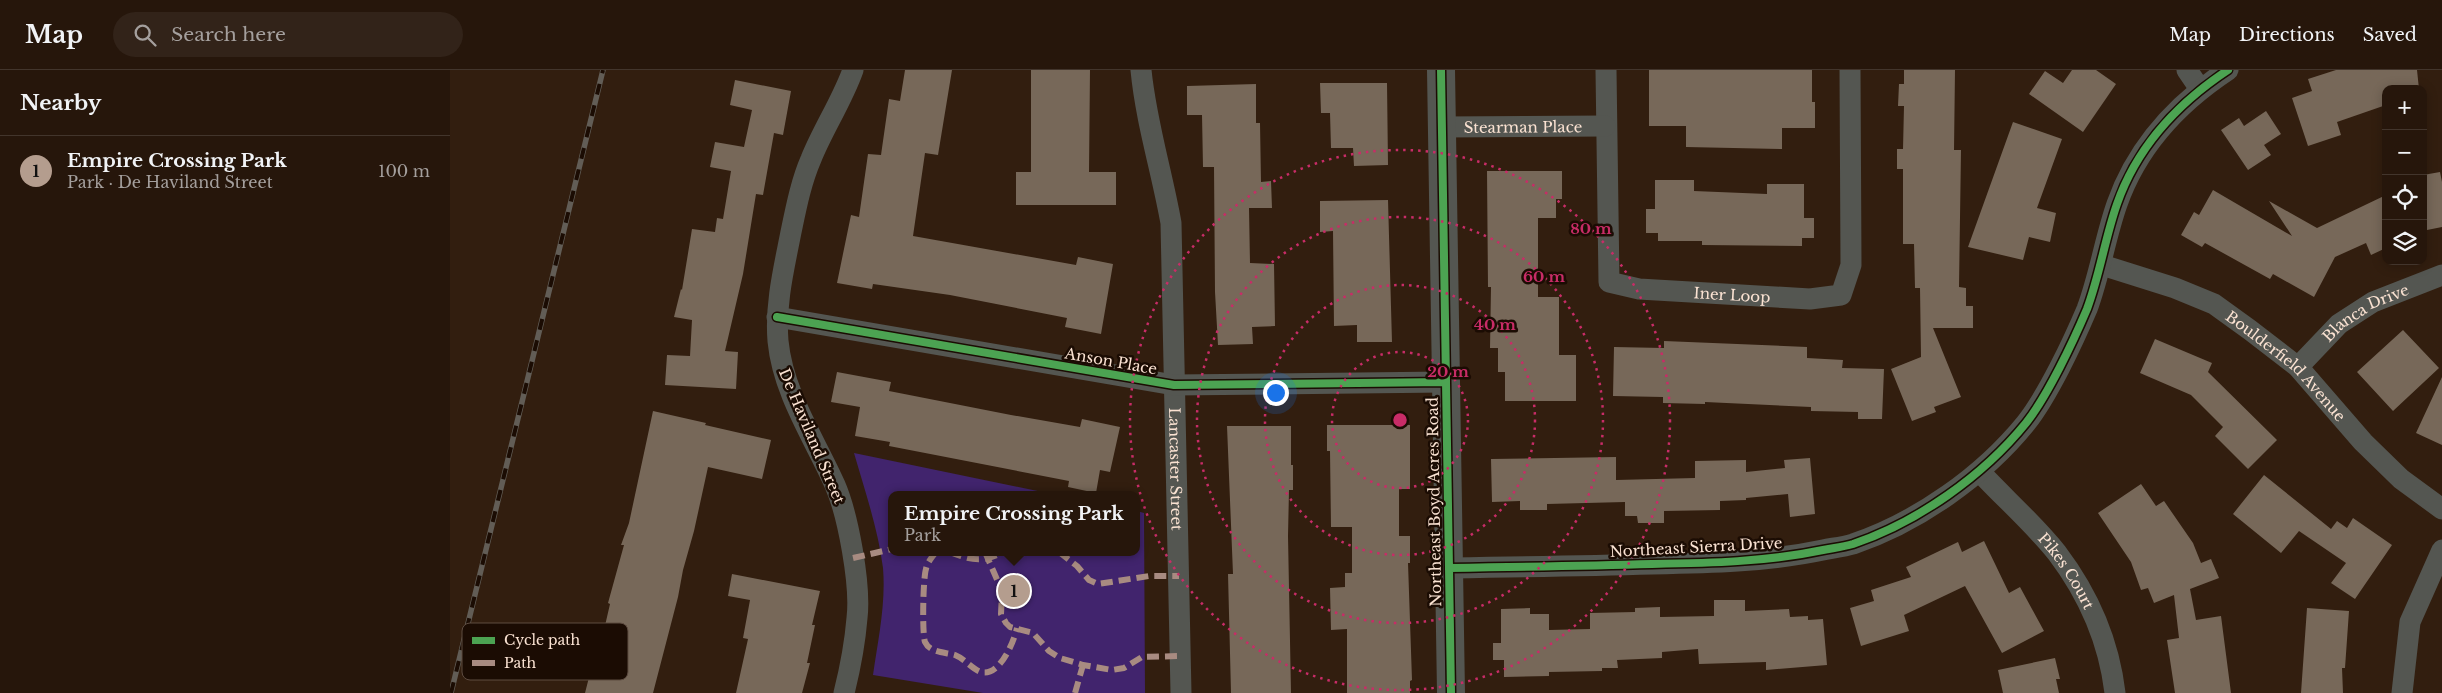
<!DOCTYPE html>
<html lang="en">
<head>
<meta charset="utf-8">
<style>
  :root { --surface:#26160b; --page:#322319; --text:#f1f3f6; --muted:#a49f9d; --line:#42352c; --accent:#b49d8e }
  body { margin:0; font-family:"Libre Baskerville",serif; background:var(--page); color:var(--text) }
  .controls { position:absolute; right:15px; top:15px; display:grid; overflow:hidden; border-radius:10px; box-shadow:0 2px 12px #0003 }
  .controls button { width:45px; height:45px; display:grid; place-items:center; padding:0; border:0; border-bottom:1px solid var(--line); background:var(--surface); color:var(--text); font:25px sans-serif }
  .you { position:absolute; left:825px; top:322px; width:18px; height:18px; margin:-12px; border:4px solid #fff; border-radius:50%; background:#1a73e8; box-shadow:0 0 0 8px #1a73e833 }
  .badge { display:grid; place-items:center; width:32px; height:32px; border-radius:50%; background:var(--accent); color:#111; font-size:16px; font-weight:700 }
  .pin { position:absolute; translate:-50% -50%; border:2px solid #fff; box-shadow:0 1px 5px #0006 }
  .popup { position:absolute; left:438px; top:421px; width:252px; height:65px; box-sizing:border-box; display:grid; place-content:center; border-radius:10px; background:var(--surface); filter:drop-shadow(0 1px 4px #0005); font-size:16px; white-space:nowrap; color:var(--muted) }
  .popup b { font-size:19px; color:var(--text) }
  .popup::after { content:''; position:absolute; left:50%; top:100%; margin-left:-10px; border:10px solid transparent; border-top-color:var(--surface) }
  .list { margin:0; padding:0; list-style:none }
  h2 { display:flex; justify-content:space-between; align-items:center; height:65px; margin:0; padding:0 20px; font-size:21px }
  h2 small { font-size:16px; font-weight:400; color:var(--muted) }
  .list li { display:grid; grid-template-columns:32px 1fr auto; gap:15px; align-items:center; box-sizing:border-box; height:70px; padding:0 20px; border-top:1px solid var(--line) }
  .list b { display:block; font-size:19px; white-space:nowrap }
  .list p { margin:0; font-size:16px; white-space:nowrap; color:var(--muted) }
  .list em { font-size:16px; font-style:normal; color:var(--muted) }
  .icon { flex:none; width:28px; height:28px; fill:none; stroke:currentColor; stroke-width:2; stroke-linecap:round; stroke-linejoin:round }
  .map { position:relative; flex:none; width:1992px; height:623px; overflow:hidden }
  header { display:flex; align-items:center; gap:30px; box-sizing:border-box; height:70px; padding:0 25px; background:var(--surface); border-bottom:1px solid var(--line) }
  header strong { font-size:24px }
  nav { display:flex; gap:28px; margin-inline-start:auto; font-size:18px }
  .search { width:350px; height:45px; background:var(--page); display:flex; align-items:center; gap:12px; box-sizing:border-box; padding:0 18px; border-radius:28px; color:var(--muted); font-size:19px }
  main { display:flex }
  aside { flex:1; background:var(--surface) }
  .map>svg:first-child { display:block }
  .green { fill:#41246d }
  .building { fill:#776859 }
  .lines { fill:none; stroke-linecap:round; stroke-linejoin:round }
  .minor { stroke:#545651; stroke-width:21 }
  .tertiary { stroke:#545651; stroke-width:28 }
  .rail-casing { stroke:#625d56; stroke-width:5.5 }
  .rail { stroke:#1b0c03; stroke-width:4; stroke-dasharray:11; stroke-linecap:butt }
  .quiet { stroke:#a88b81; stroke-width:6; stroke-dasharray:12 6; stroke-linecap:butt }
  .cycleway-casing { stroke:#1b0c03; stroke-width:11 }
  .cycleway { stroke:#4ca352; stroke-width:8 }
  .ring { fill:none; stroke:#c82c67; stroke-width:2.5; stroke-dasharray:2.5 5 }
  .labels { text-anchor:middle; dominant-baseline:central; stroke-width:5; stroke-linejoin:round; paint-order:stroke }
  .street-label { font-size:15px; fill:#fae2d2; stroke:#1b0c03 }
  .key { fill:#1b0c03; stroke:#5e4c41; stroke-width:1 }
  .key-label { font-size:14px; fill:#fae2d2 }
  .centre { fill:#c82c67; stroke:#1b0c03; stroke-width:2.5 }
  .ring-label { font-size:15px; text-anchor:middle; font-weight:bold; fill:#c82c67; stroke:#1b0c03; stroke-width:5; stroke-linejoin:round; paint-order:stroke }
</style>
</head>
<body>
<header>
<strong>Map</strong>
<div class="search"><svg class="icon" aria-label="search" viewBox="0 0 24 24"><circle cx="10" cy="10" r="6"/><path d="M15 15l6 6"/></svg>Search here</div>
<nav><a>Map</a><a>Directions</a><a>Saved</a></nav>
</header>
<main>
<aside>
<h2>Nearby<small></small></h2>
<ul class="list">
<li><span class="badge">1</span><div><b>Empire Crossing Park</b><p>Park · De Haviland Street</p></div><em>100 m</em></li>
</ul>
</aside>
<div class="map">
<svg width="1992" height="623" viewBox="0 0 1992 623">
  <rect width="100%" height="100%" fill="#321e0f"/>
  <!-- green -->
  <path class="green" d="M404,383L607,425H442V482H686L687,441L694,443L695,623H533L423,605C428,570 436,534 433,498C428,459 415,421 404,383Z"/>
  <!-- building -->
  <path class="building" d="M455,0H502L488,85L475,83L463,166L626,195L628,187L663,194L651,264L615,257L617,248L500,225L423,214L422,219L387,213L401,145L409,147L418,84L431,85L439,29L450,31Z
    M581,0H640L639,102H666V135H566V102H581Z
    M1199,0H1362V32H1365V58H1332V79L1236,77V56H1199Z
    M1454,0H1505L1504,80H1511L1509,217L1516,218V236H1523V258H1483L1511,327L1484,337L1486,342L1462,351L1441,299L1471,287L1470,218H1465L1464,174H1453V99H1447V79H1453L1454,36H1448L1449,14H1454Z
    M1622,0H1646L1666,14L1633,62L1579,24L1595,1L1613,13Z
    M1886,0H1967L1969,19H1936V35L1887,52L1891,65L1858,76L1842,28L1862,21L1858,9Z
    M285,10L341,21L333,65L324,63L313,125L306,124L293,204L275,281L288,282L286,319L215,315L217,285L240,286L242,250L224,247L231,219L232,220L242,159L265,162L267,148L273,149L281,101L260,97L265,72L294,77L302,40L280,35Z
    M870,13H937L938,95L904,96L903,78H881L880,43H871Z
    M806,14V53H810L811,112L821,111L822,138H799L800,193L824,194L825,256L802,257L803,274L768,275L765,222L764,97H753L752,45H737V16Z
    M1816,41L1831,64L1814,75L1821,85L1798,100L1771,60L1789,48L1794,56Z
    M1563,52L1612,69L1587,138L1606,143L1600,172L1579,167L1573,190L1518,177Z
    M1037,101H1112V129H1106V148H1088V227H1109V285H1126V331H1055V302H1048V278H1040L1041,217H1038Z
    M1990,102L1992,112V157L1977,160L1973,145V105Z
    M1205,110H1244V121L1317,124V114H1354V148H1364V168H1352V176L1252,175V171H1208V163H1196V139H1205Z
    M1763,120L1842,166L1819,131L1867,158L1936,125V178L1921,185L1916,173L1885,187L1864,227L1823,204L1820,209L1755,173L1752,177L1731,165L1744,142L1749,145Z
    M938,130L942,272H907V255L884,256L883,161L870,162V131Z
    M1953,260L1989,298L1943,341L1907,302Z
    M1705,269L1762,293L1758,302L1827,370L1798,399L1765,366L1773,357L1741,325L1690,303Z
    M1214,271L1357,277V288L1393,290L1392,298L1434,299L1432,349H1408V342L1361,341V337L1255,332V334L1213,333V327L1163,326L1164,277L1214,278Z
    M387,302L441,312L439,321L561,345L630,357L632,349L670,357L660,402L650,400L646,423L618,417L619,411L439,376L440,372L405,366L410,337L381,332Z
    M1992,307V375L1966,363Z
    M203,341L256,353L255,355L321,370L312,409L258,397L244,461L233,500L228,527L203,623H135L148,572L151,573L160,534L158,533L174,475H171L179,453Z
    M877,355H960V419H949V466H960V493H958L962,610L960,611V623H897V559L881,560L880,518L895,517V503H902V457H881L880,381H877Z
    M777,356H841V395H843V420H839L838,466L841,623H781L778,504H783Z
    M1166,387V410L1245,408V391L1296,390V402L1335,398L1334,390L1360,388L1365,444L1340,447L1338,424L1296,428V430L1270,431V440L1214,441V453H1188L1187,446H1175V432L1097,434V440H1070V431L1042,432L1041,389Z
    M1814,405L1881,459L1887,451L1897,458L1903,448L1942,475L1905,529L1881,513L1896,493L1849,461L1831,483L1783,444Z
    M1691,414L1706,436L1714,431L1743,473L1751,493L1761,489L1769,508L1740,519L1746,550L1771,546L1781,623H1725L1717,570L1729,568L1724,525L1704,533L1698,518L1691,520L1681,492L1648,443Z
    M1534,471L1559,523L1570,517L1594,561L1552,583L1515,516L1454,545L1459,561L1411,576L1400,538L1424,531L1421,520L1461,507L1456,497L1508,472L1512,482Z
    M282,504L370,521L362,555H365L357,593H360L352,623H286L298,569L293,568L300,530L278,526Z
    M1264,530H1295V541L1339,539L1340,547L1358,546V550L1373,549L1377,595L1316,600V592L1249,594L1248,579L1212,582V588L1167,590L1168,598H1152V601L1099,602V606L1054,607V590H1043V573H1051V539L1080,538V544H1099V560L1140,559V543L1185,542V538L1210,537V547L1264,546Z
    M1857,538L1899,541L1895,598H1892L1893,623H1851Z
    M1605,588L1610,609H1606L1609,623H1553L1548,600Z"/>
  <g class="lines">
    <!-- minor -->
    <g class="minor">
      <path id="s1" d="M691,0C696,52 712,102 721,153L731,623"/>
      <path id="s2" d="M1156,0L1159,212L1189,219L1360,229L1391,225L1401,195L1400,0"/>
      <path d="M1737,0L1750,19"/>
      <path id="s3" d="M992,57L1155,56"/>
      <path id="s4" d="M1652,195L1725,218L1764,234L1800,260L1848,297L1913,372L1951,409L1992,439"/>
      <path d="M327,247L724,315L995,312"/>
      <path id="s5" d="M1848,297L1889,254L1923,232L1992,205"/>
      <path id="s6" d="M1530,402C1555,429 1584,454 1607,483C1638,524 1659,572 1665,623"/>
      <path d="M999,498C1067,497 1134,496 1202,494C1259,493 1316,492 1373,480C1383,478 1393,477 1403,474C1468,452 1533,406 1576,353C1598,325 1623,272 1637,239C1650,204 1655,168 1667,134C1687,77 1728,33 1778,0"/>
      <path d="M394,623C400,599 405,573 407,548C411,515 398,445 385,415C364,368 333,323 328,271C325,234 334,198 341,162C346,138 351,112 361,89C373,59 392,31 403,0"/>
      <path d="M1952,623L1960,552L1992,480"/>
    </g>
    <!-- tertiary -->
    <path class="tertiary" d="M991,0L1001,623"/>
    <defs>
      <path id="rail" d="M1,623L153,0"/>
    </defs>
    <!-- rail casing -->
    <use href="#rail" class="rail-casing"/>
    <!-- rail -->
    <use href="#rail" class="rail"/>
    <!-- quiet -->
    <path class="quiet" d="M500,425L502,424
      M486,482C482,487 477,493 476,499C473,508 472,564 475,572C480,583 495,582 505,585C515,589 522,599 531,602C550,607 564,571 567,558
      M500,482C519,490 534,493 553,482
      M535,482L549,514L552,523L551,544L556,553L560,557L583,563L599,581L610,588L633,595L662,600L674,598L692,587L730,586
      M609,482L627,496L639,510L648,514L699,506H729
      M403,488L442,479
      M625,623L633,595"/>
    <defs>
      <path id="cycleway" d="M991,0L1001,623
        M327,247L724,315L995,312
        M999,498C1067,497 1134,496 1202,494C1259,493 1316,492 1373,480C1383,478 1393,477 1403,474C1468,452 1533,406 1576,353C1598,325 1623,272 1637,239C1650,204 1655,168 1667,134C1687,77 1728,33 1778,0"/>
    </defs>
    <!-- cycleway casing -->
    <use href="#cycleway" class="cycleway-casing"/>
    <!-- cycleway -->
    <use href="#cycleway" class="cycleway"/>
  </g>
  <!-- distance rings -->
  <g class="ring">
    <circle cx="950" cy="350" r="68"/>
    <circle cx="950" cy="350" r="135"/>
    <circle cx="950" cy="350" r="203"/>
    <circle cx="950" cy="350" r="270"/>
  </g>
  <g class="labels">
    <!-- street labels -->
    <g class="street-label">
      <text stroke="none"><textPath href="#s3" startOffset="81">Stearman Place</textPath></text>
      <text stroke="none"><textPath href="#s2" startOffset="336">Iner Loop</textPath></text>
      <text stroke="none"><textPath href="#s5" startOffset="88">Blanca Drive</textPath></text>
      <text transform="translate(661 291) rotate(10)">Anson Place</text>
      <text stroke="none"><textPath href="#s4" startOffset="214">Boulderfield Avenue</textPath></text>
      <text transform="translate(362 366) rotate(67)">De Haviland Street</text>
      <text stroke="none"><textPath href="#s1" startOffset="402">Lancaster Street</textPath></text>
      <text transform="translate(984 432) rotate(-91)">Northeast Boyd Acres Road</text>
      <text transform="translate(1246 477) rotate(-3)">Northeast Sierra Drive</text>
      <text stroke="none"><textPath href="#s6" startOffset="132">Pikes Court</textPath></text>
    </g>
  </g>
  <!-- legend -->
  <rect x="12" y="553" width="166" height="57" rx="8" class="key"/>
  <rect x="22" y="567" width="23" height="7" fill="#4ca352"/>
  <rect x="22" y="590" width="23" height="6" fill="#a88b81"/>
  <g class="key-label">
    <text x="54" y="575">Cycle path</text>
    <text x="54" y="598">Path</text>
  </g>
  <circle cx="950" cy="350" r="8" class="centre"/>
  <g class="ring-label">
    <text x="1141" y="164">80 m</text>
    <text x="1094" y="212">60 m</text>
    <text x="1045" y="260">40 m</text>
    <text x="998" y="307">20 m</text>
  </g>
</svg>
<div class="controls">
<button>+</button>
<button>−</button>
<button><svg class="icon" aria-label="locate" viewBox="0 0 24 24"><circle cx="12" cy="12" r="6"/><path d="M12 2v4M12 18v4M2 12h4M18 12h4"/></svg></button>
<button><svg class="icon" aria-label="layers" viewBox="0 0 24 24"><path d="M12 4l9 5-9 5-9-5zM3 14l9 5 9-5"/></svg></button>
</div>
<div class="you"></div>
<div class="pin badge" style="left:564px;top:521px">1</div>
<div class="popup"><b>Empire Crossing Park</b>Park</div>
</div>
</main>
</body>
</html>
